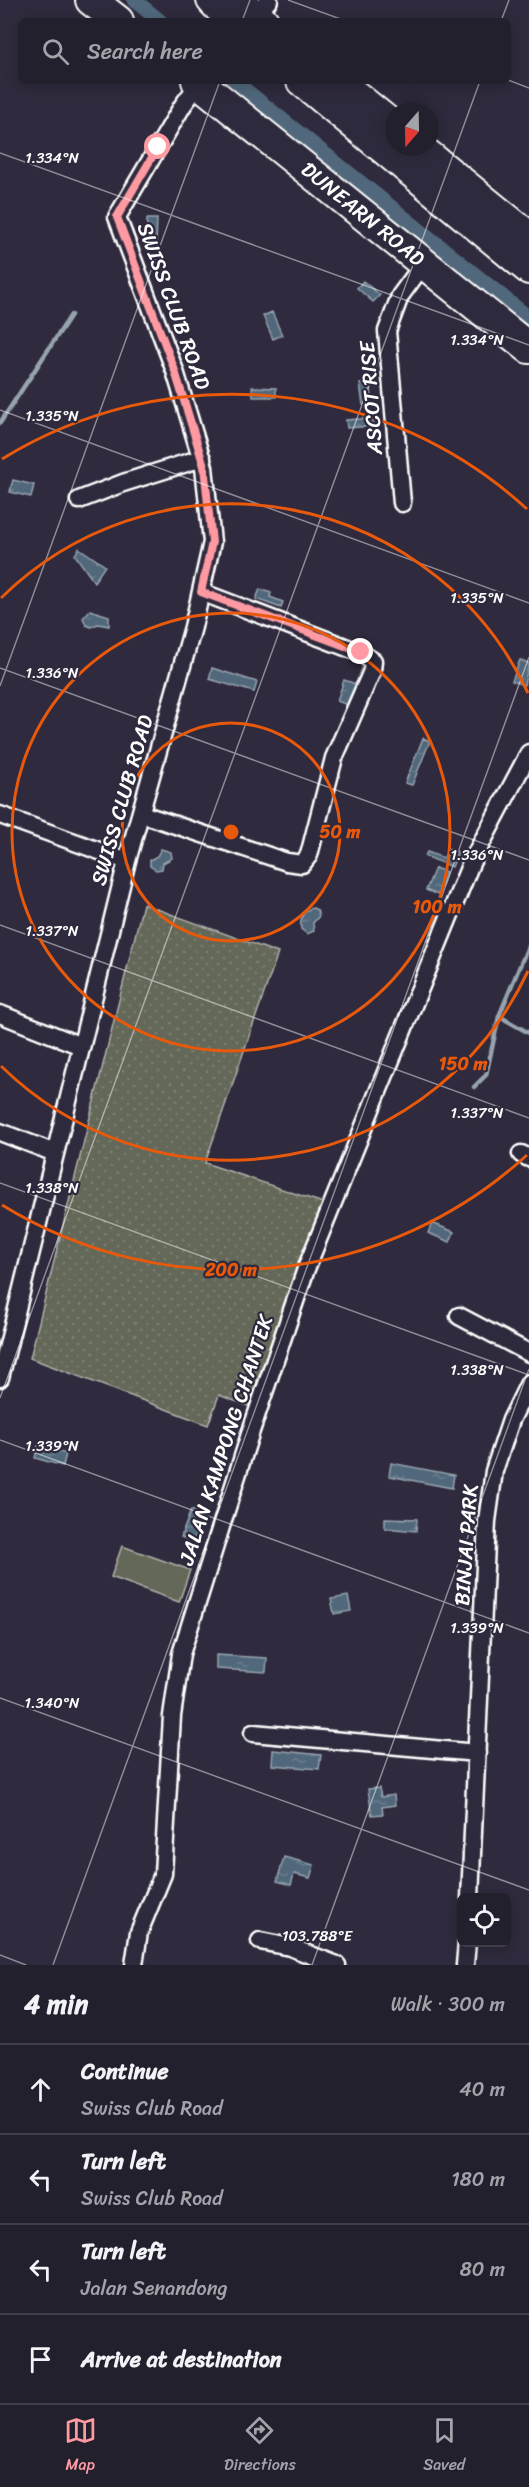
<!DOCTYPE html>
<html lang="en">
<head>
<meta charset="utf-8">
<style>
  :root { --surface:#23202e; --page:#2f2d3a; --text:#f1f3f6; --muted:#a3a3aa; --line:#403e4a; --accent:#ff9aa2 }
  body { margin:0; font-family:Sriracha,sans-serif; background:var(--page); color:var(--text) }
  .controls { position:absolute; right:18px; bottom:18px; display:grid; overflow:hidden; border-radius:9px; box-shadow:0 3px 15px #0003 }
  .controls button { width:54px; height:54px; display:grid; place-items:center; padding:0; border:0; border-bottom:2px solid var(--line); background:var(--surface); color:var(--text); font:30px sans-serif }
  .compass { position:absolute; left:385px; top:102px; width:54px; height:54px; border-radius:50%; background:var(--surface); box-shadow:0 3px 15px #0003; rotate:200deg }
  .stop { position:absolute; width:18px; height:18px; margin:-14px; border:4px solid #ff9aa2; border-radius:50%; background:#fff }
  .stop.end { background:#ff9aa2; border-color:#fff; box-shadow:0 2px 6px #0008 }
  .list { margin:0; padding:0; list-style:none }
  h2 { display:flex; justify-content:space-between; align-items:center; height:78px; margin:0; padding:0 24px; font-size:26px }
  h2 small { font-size:20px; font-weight:400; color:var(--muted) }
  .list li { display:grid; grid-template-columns:39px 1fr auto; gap:18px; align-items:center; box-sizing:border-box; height:90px; padding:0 24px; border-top:2px solid var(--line) }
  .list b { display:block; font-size:22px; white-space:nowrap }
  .list p { margin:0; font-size:20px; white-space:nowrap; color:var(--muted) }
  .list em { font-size:20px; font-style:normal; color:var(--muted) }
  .icon { flex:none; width:33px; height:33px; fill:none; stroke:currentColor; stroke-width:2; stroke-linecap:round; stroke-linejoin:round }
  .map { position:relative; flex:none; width:529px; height:1965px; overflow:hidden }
  .search { position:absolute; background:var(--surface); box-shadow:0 3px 15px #0003; left:18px; right:18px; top:18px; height:66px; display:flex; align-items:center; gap:15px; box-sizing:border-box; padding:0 21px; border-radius:9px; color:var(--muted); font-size:22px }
  .sheet { height:438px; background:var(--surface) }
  nav { display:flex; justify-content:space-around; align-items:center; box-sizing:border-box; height:84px; border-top:2px solid var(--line); background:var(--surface); font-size:16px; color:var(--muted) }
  nav a { display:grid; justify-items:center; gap:3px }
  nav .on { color:var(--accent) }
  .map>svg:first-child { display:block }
  .green { fill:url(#green-dots); stroke:#b2b3ac; stroke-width:1.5 }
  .pitch { fill:#646758; stroke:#b2b3ac; stroke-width:1.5 }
  .water { fill:url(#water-ripples); stroke:#97a4b0; stroke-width:1.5 }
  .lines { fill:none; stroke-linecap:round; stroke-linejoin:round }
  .stream { stroke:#97a4b0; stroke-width:4.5 }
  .canal { stroke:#51687b; stroke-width:15 }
  .street-casing { stroke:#fff; stroke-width:21 }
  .highway-casing { stroke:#fff; stroke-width:34 }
  .street { stroke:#2f2a3d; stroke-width:16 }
  .highway { stroke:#2f2a3d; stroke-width:30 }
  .route { stroke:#ff9aa2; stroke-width:8 }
  .ticks { fill:none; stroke:#fff; stroke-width:1.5; stroke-opacity:0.45 }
  .ring { fill:none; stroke:#e8590c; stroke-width:3 }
  .labels { text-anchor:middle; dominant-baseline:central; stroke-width:4.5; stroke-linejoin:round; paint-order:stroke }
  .street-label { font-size:21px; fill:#fff; stroke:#2f2a3d }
  .ticks-label { font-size:15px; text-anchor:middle; fill:#fff; stroke:#2f2a3d; stroke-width:4.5; stroke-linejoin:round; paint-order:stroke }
  .centre { fill:#e8590c; stroke:#2f2a3d; stroke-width:3 }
  .ring-label { font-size:18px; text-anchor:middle; font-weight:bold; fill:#e8590c; stroke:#2f2a3d; stroke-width:4.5; stroke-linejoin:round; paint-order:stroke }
</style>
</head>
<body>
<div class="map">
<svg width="529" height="1965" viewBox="0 0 529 1965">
  <defs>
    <pattern id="green-dots" width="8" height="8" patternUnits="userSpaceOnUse" patternTransform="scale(1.5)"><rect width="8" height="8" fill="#646758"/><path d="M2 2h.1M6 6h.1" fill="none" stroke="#7b7e71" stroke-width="1.8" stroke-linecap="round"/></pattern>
    <pattern id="water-ripples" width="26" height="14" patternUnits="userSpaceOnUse" patternTransform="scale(1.5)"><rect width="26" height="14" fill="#51687b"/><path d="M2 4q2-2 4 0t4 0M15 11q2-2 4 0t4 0" fill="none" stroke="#6b7f8f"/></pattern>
  </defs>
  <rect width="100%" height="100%" fill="#2f2a3d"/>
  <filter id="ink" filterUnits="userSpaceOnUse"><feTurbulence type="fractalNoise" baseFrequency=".0167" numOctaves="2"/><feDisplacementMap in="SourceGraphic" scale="12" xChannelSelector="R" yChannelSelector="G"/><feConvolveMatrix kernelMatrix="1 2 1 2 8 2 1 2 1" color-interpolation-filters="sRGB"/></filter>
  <g filter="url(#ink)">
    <!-- green -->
    <path class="green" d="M143,904L278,953L205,1163L323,1203L248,1406L219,1395L208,1425L30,1358Z"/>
    <!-- pitch -->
    <path class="pitch" d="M122,1546L190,1570L179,1602L111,1577Z"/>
    <!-- water -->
    <path class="water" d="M147,219H157L156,245L146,244Z
      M363,281L380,295L373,302L357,288Z
      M272,312L282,335L273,339L263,316Z
      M370,382L373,404L363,405L360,384Z
      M252,387L276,388V397H253Z
      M373,418L374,426L347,428L346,420Z
      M13,480L34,485L31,497L10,492Z
      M79,548L105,566L94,582L75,555Z
      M260,589L271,593L270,597L283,602L281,608L256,599Z
      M90,610L109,616V626L98,624L91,627L86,625L83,618Z
      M520,660L529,663L524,685L512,681Z
      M212,668L257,682L254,692L209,679Z
      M344,680L356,684L348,705L337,701Z
      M423,738L430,741L412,785L405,783Z
      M161,849L171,852L172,858L163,863L162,869L156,870L150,866V860L157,856Z
      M448,849L458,852L452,867L425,856L427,852L444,858Z
      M435,868L446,872L438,895L426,890Z
      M313,908L317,910L319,916L313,923L314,931L307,934L301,929C300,920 302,910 313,908Z
      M432,1223L454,1232L450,1242L428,1233Z
      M38,1446L66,1454L63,1466L35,1458Z
      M391,1463L454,1475L452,1488L389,1476Z
      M191,1510L202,1514L193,1541L181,1537Z
      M385,1518L417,1519L416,1531L385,1528Z
      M348,1596L351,1611L334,1614L331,1599Z
      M216,1655L267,1658L266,1672L216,1669Z
      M273,1750L321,1755L319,1769L272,1765Z
      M379,1788L381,1797L394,1795L395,1805L382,1807L383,1814L372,1815L368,1789Z
      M284,1857L314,1865L310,1878L294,1874L291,1885L277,1881Z"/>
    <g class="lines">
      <!-- stream -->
      <path class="stream" d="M0,423L71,315
        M499,1016L529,1033
        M474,1087L486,1075L499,1016L529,944"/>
      <!-- canal -->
      <path class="canal" d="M134,0L160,21
        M234,81L529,318"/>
      <defs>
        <path id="street" d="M256,15L269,0
          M79,500L123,483L202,458
          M402,503L387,331L400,296L424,263
          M142,814L287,862L302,864L309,855L334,758L372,671L373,661L361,653L201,592
          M0,815L127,861
          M0,1014L81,1046
          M0,1132L55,1153
          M521,1154L529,1158
          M459,1316L529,1353
          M0,1378L127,861L193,627L212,542L204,467L175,371L117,217L183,105L201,81
          M253,1733L477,1753
          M470,1898L487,1521L494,1471L511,1420L529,1383
          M260,1941L290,1947L337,1965
          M134,1965L139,1932L163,1874L172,1716L181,1654L251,1431L306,1269L471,863L529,753
          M465,1965L467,1942"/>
        <path id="highway" d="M91,0L118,21
          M212,0L232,21
          M237,0L263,21
          M197,81L529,348
          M302,81L529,269
          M337,81L394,127
          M418,147L529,237"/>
      </defs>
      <!-- street casing -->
      <use href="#street" class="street-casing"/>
      <!-- highway casing -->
      <use href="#highway" class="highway-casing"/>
      <!-- street -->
      <use href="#street" class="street"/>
      <!-- highway -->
      <use href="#highway" class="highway"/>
    </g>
  </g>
  <g class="lines" filter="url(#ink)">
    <!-- route -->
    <path class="route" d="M158,147L117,217L175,371L204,466L212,542L201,592L361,652"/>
  </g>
  <!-- ticks -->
  <path class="ticks" d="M288,0L346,21M242,21L250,0M501,21L509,0M508,80L529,88M0,153L529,345M0,410L529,603M0,668L529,860M0,686L220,81M0,925L529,1118M0,1183L529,1375M0,1398L480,81M0,1440L529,1633M0,1698L529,1890M0,1955L26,1965M53,1965L529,657M312,1965L529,1369"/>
  <!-- distance rings -->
  <g class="ring">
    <circle cx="231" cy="832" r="109"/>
    <circle cx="231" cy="832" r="219"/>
    <path d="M528 971A328 328 0 0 1 1 1066M1 598A328 328 0 0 1 528 693"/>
    <path d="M527 1155A438 438 0 0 1 2 1205M2 459A438 438 0 0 1 527 509"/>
  </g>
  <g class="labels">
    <!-- street labels -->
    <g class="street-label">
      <text transform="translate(363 214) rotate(39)">DUNEARN ROAD</text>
      <text transform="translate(174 306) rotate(70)">SWISS CLUB ROAD</text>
      <text transform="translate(371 398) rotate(-94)">ASCOT RISE</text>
      <text transform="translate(122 800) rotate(-74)">SWISS CLUB ROAD</text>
      <text transform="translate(226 1440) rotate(-72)">JALAN KAMPONG CHANTEK</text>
      <text transform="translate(466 1545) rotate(-86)">BINJAI PARK</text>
    </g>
  </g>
  <g class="ticks-label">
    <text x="52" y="163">1.334°N</text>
    <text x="477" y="345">1.334°N</text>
    <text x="52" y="421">1.335°N</text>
    <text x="477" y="603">1.335°N</text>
    <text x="52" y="678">1.336°N</text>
    <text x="477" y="860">1.336°N</text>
    <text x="52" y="936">1.337°N</text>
    <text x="477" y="1118">1.337°N</text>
    <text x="52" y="1193">1.338°N</text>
    <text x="477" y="1375">1.338°N</text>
    <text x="52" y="1451">1.339°N</text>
    <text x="477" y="1633">1.339°N</text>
    <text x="52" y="1708">1.340°N</text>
    <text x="317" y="1941">103.788°E</text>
  </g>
  <circle cx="231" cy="832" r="9" class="centre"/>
  <g class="ring-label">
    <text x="340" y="838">50 m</text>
    <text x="437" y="913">100 m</text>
    <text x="463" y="1070">150 m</text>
    <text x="231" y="1276">200 m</text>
  </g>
</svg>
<div class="controls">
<button><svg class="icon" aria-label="locate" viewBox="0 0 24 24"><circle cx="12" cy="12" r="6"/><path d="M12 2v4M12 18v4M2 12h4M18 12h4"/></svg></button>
</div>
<svg class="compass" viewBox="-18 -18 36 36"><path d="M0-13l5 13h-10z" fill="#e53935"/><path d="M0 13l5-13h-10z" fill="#a3a3aa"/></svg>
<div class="stop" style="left:158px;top:147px"></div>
<div class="stop end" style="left:361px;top:652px"></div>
<div class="search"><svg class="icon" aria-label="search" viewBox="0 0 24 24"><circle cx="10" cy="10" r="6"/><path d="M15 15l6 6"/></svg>Search here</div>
</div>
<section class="sheet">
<h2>4 min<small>Walk · 300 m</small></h2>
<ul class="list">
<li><svg class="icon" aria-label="ahead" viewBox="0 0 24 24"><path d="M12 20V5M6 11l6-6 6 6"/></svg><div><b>Continue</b><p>Swiss Club Road</p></div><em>40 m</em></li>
<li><svg class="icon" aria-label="left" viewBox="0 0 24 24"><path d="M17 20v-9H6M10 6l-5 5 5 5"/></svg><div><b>Turn left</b><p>Swiss Club Road</p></div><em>180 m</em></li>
<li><svg class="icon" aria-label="left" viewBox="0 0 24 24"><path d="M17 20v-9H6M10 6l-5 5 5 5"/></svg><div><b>Turn left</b><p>Jalan Senandong</p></div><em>80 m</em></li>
<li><svg class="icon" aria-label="arrive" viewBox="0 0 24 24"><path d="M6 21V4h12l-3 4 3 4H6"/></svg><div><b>Arrive at destination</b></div></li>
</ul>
</section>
<nav>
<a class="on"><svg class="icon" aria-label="map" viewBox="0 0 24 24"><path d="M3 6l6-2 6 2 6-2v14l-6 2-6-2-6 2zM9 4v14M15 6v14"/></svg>Map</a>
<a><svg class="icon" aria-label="directions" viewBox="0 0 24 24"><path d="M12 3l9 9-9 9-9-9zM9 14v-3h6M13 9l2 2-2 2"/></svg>Directions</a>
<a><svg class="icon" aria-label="saved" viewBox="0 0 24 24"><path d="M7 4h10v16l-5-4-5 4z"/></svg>Saved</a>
</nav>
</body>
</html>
